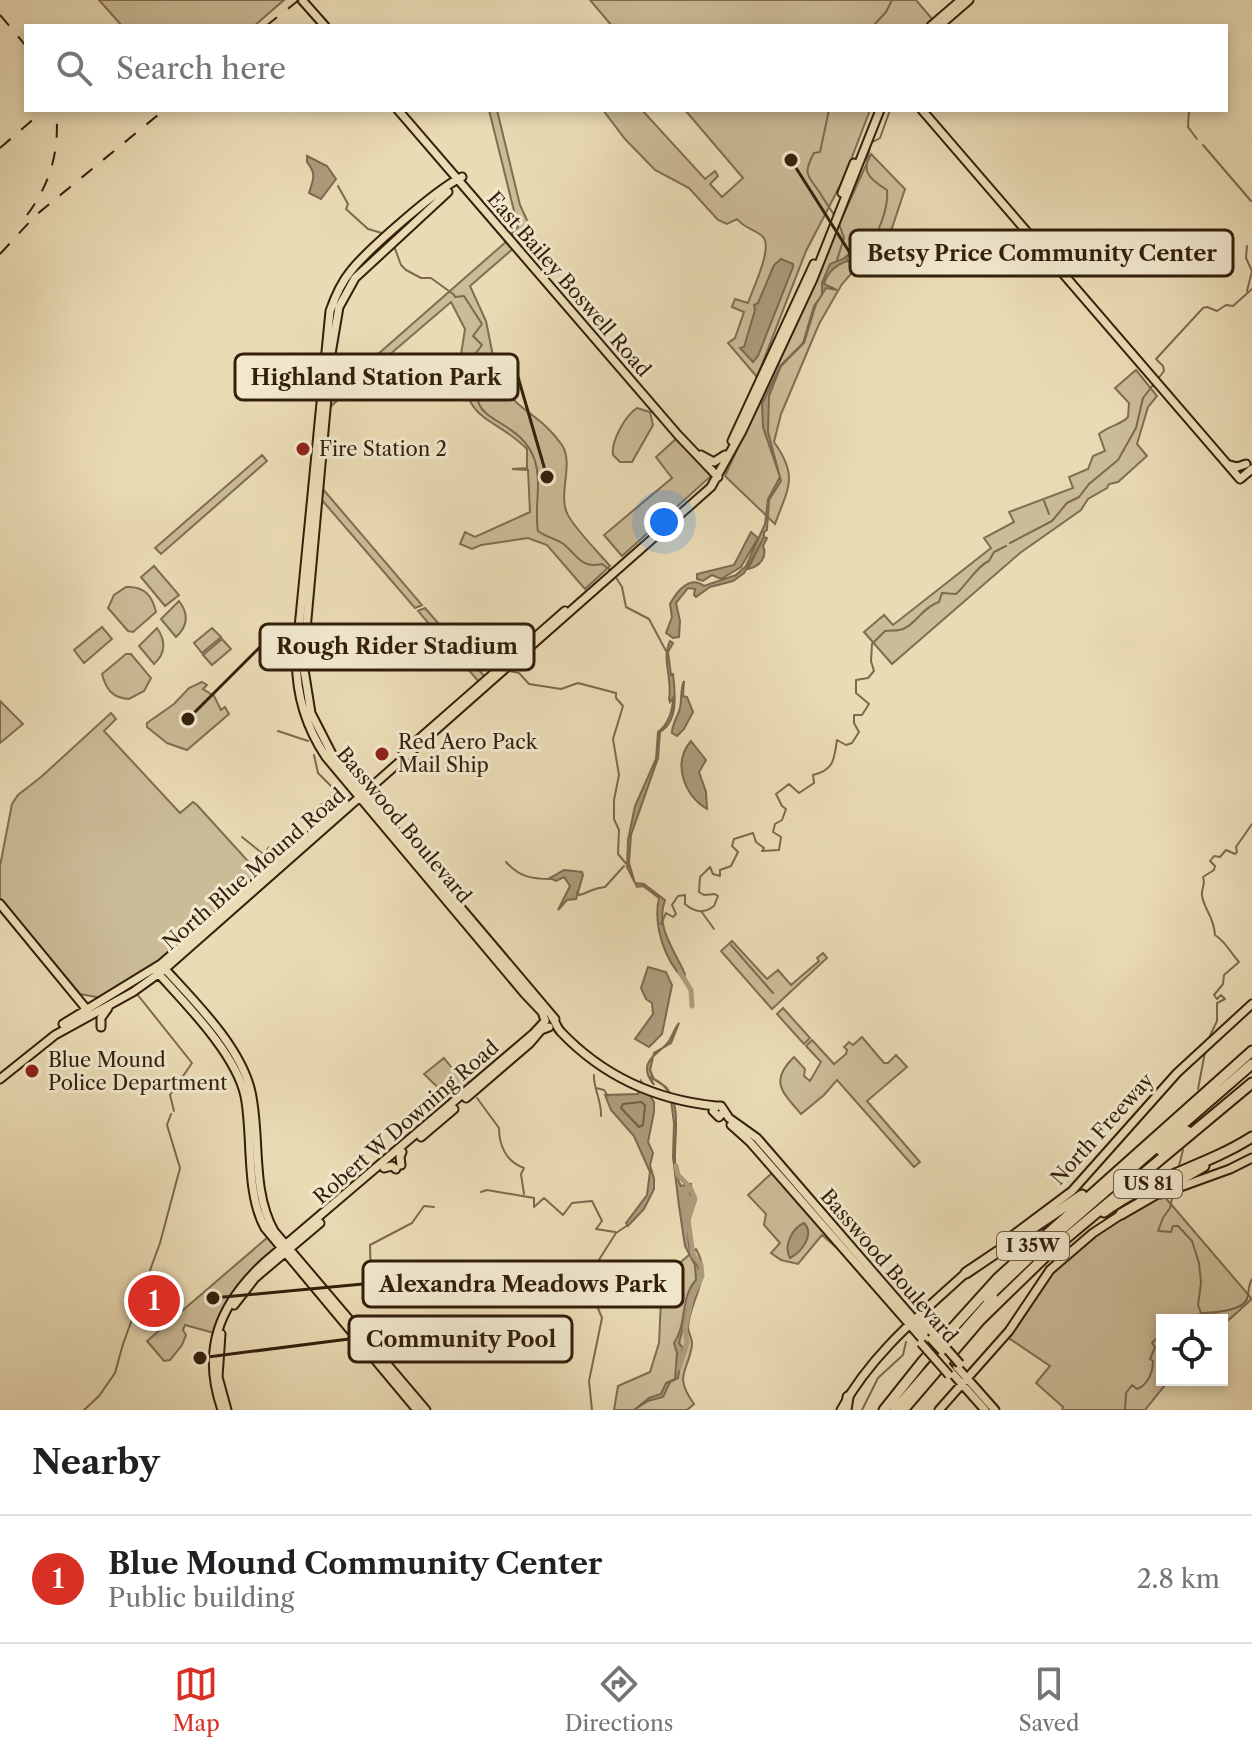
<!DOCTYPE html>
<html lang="en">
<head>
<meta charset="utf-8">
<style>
  :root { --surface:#fff; --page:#f2f2f2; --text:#202124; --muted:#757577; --line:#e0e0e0; --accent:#d93025 }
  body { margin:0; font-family:"Libre Caslon Text",serif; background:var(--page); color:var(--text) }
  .controls { position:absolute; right:24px; bottom:24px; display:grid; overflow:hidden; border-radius:0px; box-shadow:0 4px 12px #0003 }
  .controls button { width:72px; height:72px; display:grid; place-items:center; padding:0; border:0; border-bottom:2px solid var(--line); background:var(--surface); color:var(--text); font:40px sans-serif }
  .you { position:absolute; left:664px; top:522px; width:28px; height:28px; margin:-20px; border:6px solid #fff; border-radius:50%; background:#1a73e8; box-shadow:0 0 0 12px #1a73e833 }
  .badge { display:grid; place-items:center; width:52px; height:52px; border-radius:50%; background:var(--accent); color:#fff; font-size:26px; font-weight:700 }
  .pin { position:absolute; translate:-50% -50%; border:4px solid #fff; box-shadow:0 2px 8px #0006 }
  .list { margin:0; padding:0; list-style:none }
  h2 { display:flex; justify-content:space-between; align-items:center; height:104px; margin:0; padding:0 32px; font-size:34px }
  h2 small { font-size:26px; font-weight:400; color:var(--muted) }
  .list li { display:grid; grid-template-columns:52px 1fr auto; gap:24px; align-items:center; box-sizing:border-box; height:128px; padding:0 32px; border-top:2px solid var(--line) }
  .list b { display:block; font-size:30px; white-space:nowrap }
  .list p { margin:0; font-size:26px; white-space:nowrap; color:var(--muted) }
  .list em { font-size:26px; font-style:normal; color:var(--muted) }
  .icon { flex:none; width:44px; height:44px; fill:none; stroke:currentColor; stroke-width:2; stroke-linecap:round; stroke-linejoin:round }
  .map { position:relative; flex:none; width:1252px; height:1410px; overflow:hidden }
  .search { position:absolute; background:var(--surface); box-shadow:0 4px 12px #0003; left:24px; right:24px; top:24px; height:88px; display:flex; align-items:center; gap:20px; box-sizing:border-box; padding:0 28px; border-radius:0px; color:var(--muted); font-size:30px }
  .sheet { height:232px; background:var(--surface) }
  nav { display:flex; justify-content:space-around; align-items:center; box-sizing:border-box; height:112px; border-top:2px solid var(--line); background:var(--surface); font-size:22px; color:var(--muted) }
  nav a { display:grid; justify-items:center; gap:4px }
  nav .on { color:var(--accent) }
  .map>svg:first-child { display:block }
  .green { fill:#cbbb97; stroke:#7f6d51; stroke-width:2 }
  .water { fill:#ac9b7b; stroke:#7c694e; stroke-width:2 }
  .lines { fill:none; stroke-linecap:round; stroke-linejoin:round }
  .shore { stroke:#705d43; stroke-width:2 }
  .stream { stroke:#7c694e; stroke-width:2 }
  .river { stroke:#ac9b7b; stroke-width:5 }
  .major-casing { stroke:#331f0b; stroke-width:11 }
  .highway-casing { stroke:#331f0b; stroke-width:13 }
  .major { stroke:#eadbb4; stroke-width:7 }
  .highway { stroke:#eadbb4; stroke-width:9 }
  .rail { stroke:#331f0b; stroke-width:2; stroke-dasharray:14 14; stroke-linecap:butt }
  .major-bridge-casing { stroke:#331f0b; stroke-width:11; stroke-linecap:butt }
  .major-bridge { stroke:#eadbb4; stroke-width:7 }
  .poi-dot { fill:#8f2418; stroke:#f1e8ce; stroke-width:3 }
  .labels { text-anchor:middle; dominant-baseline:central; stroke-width:6; stroke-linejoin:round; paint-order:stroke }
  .shield { fill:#f1e8ce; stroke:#6c5b46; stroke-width:2 }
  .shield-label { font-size:18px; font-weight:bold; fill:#331f0b }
  .street-label { font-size:20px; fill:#331f0b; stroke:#f1e8ce }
  .poi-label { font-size:20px; fill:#331f0b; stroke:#f1e8ce; text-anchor:start }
  .leader { fill:none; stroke:#331f0b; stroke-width:3 }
  .callout-dot { fill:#331f0b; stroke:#f1e8ce; stroke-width:3 }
  .callout { fill:#f1e8ce; stroke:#331f0b; stroke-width:3 }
  .callout-label { font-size:22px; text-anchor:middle; font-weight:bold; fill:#331f0b }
</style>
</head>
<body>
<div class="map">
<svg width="1252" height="1410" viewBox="0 0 1252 1410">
  <rect width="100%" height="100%" fill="#eadbb4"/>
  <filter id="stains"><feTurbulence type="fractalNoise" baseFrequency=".0025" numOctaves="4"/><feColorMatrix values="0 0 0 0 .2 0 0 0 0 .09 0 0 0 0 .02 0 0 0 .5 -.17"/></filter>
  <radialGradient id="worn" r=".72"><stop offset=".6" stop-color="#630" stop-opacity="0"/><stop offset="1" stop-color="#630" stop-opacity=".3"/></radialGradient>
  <!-- green -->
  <path class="green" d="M99,0H284L254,26H122Z
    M590,0H916L933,20L926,26H612Z
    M489,110H497L520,205L532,231L520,242L512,233L518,227Z
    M603,110H642L705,179L715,171L718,176L710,184L722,197L743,178L685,110H870L844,178L806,251L757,377L728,343L735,338L744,312L732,307L735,299L748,303C753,288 773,248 763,237C755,229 745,229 737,219L727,224L718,220L689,188L655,170L625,139Z
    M871,154L905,189L892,228L842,284L819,324L781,414L774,442C799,477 788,488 775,524L725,476Z
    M508,240L515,247L470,286L486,321L493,356L460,361L465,329L451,302L388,356L377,355Z
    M334,358L383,360L329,408Z
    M494,361C506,412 536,407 562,445C574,463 558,494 567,513C572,526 600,554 610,566L585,589L547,545L528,538L481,545L472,549L460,544L465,532L475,537L530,512L528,470L512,469L527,468V449C493,415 465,424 463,367Z
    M1136,370L1157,396L1148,407L1137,444L1147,456L1118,482L1109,484L1107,488L1088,499L1081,510L1020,553L892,664L864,632L884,615L893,625L991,548L984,538L1014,522L1009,512L1073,488L1069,477L1088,469L1093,456L1105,451L1099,434C1110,425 1121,425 1128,417L1129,403L1115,388Z
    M637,408L650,412L653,425L632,462H620L613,455C611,441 625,416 637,408Z
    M677,438L711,476L622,556L604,535L672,478L656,457Z
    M262,455L267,461L161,554L155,548Z
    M322,488L422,605L415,608L321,499Z
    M154,566L179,595L165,606L141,577Z
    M126,587C144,586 152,595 156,612L133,632L128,631L108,608L114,595Z
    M179,601C189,614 188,626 176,637L161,619Z
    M425,608L485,677L479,682L418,611Z
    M102,627L112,639L84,663L74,650Z
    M157,628C166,641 166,653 154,664L139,646Z
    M212,628L221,637L202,653L194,643Z
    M222,639L231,649L212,665L203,655Z
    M126,654H131L151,678L144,691L129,699C112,698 106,689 102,674Z
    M202,682L207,685L203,689L214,696L221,710L225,707L229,714L187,750L167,743L147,727V723L174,704L189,688Z
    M0,701L23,724L0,743Z
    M111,713L116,719L104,731L180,813L193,802L197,805L256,870L257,875L153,967L101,998L80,994L0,898V866L12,804L18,795L41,777Z
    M732,941L767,979L778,970L791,985L819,961L817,958L823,953L827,958L772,1009L721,951Z
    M783,1008L810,1038L804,1044L777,1014Z
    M862,1037L884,1063H888L896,1055L907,1067L867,1101L920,1162L914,1167L837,1080L824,1095L801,1114C782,1092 769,1081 794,1057L805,1069L804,1076L810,1081L821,1062L806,1046L812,1040L834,1064L846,1054L847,1050L844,1047L849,1042L853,1045Z
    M444,1058L456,1073L462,1074L471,1085L452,1101L424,1074Z
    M773,1172L837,1245L838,1249L822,1235L798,1264L781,1260L771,1253L780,1243L764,1225L766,1214L748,1195Z
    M1164,1196L1252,1299L1222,1326V1320H1162V1380H1169L1145,1410H1062L1063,1407L1036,1383L1050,1366L1007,1337C1021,1317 1033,1292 1050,1274C1082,1242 1122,1213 1164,1196Z
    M268,1237L277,1249C248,1273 225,1296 214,1333L185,1325L183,1330L186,1335L182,1345L170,1360L164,1361L147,1341Z
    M696,1249C713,1277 690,1299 688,1327C688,1333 693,1339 692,1345C688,1373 673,1374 694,1404L687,1410H614L618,1386L650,1372L659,1343L662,1278Z"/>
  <!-- water -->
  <path class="water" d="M307,156L327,166L336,179L321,199L309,193C313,180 317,174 307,162Z
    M859,245L869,246L868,248H855L846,258L848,261C836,264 827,273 824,284L837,290L826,288L816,304L804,343L781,366L769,396L768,432L781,481L769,500L767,530L764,532V537L767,538L763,546C768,557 759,567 748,569L764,537L744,573L733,581L710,587L696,597L694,595L695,589L688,588L676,603L680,621L679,637L673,638L666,633L672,617L670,604C677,591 690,575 704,586L736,575L746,566L765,524L768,499L780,477L763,427L762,404L780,366L803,343L814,306L822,295V283L830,264L843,259Z
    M781,259L793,264V267L758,356L753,362L740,348L744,347L755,310L754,305L758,303L774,265Z
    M751,532L758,538L741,567L721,579L712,575L703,581L697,579V574L734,565Z
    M670,641L673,643L668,652L671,675L673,674C675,693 679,721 660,732L658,758L631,835L629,863L635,883L644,884L665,900C655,927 674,949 685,974L684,979C664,960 653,924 659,898L643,886L637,887L627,867L628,840L635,806L656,759L658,732C668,725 673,710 673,698L670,702L669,699C673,679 661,660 670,641Z
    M684,681L683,696L687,697L693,712L684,729L677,736L672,733C672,723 678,717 680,708C682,699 680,690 684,681Z
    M691,741L706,760L699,772L706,792L707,809C684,795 672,763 691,741Z
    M564,870L582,872L583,875L576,899L567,900L558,910L570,886L564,877L556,881L550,878Z
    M648,967L666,972L672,985L662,1034L649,1047L635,1039L653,1014L652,1003L646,999L641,988Z
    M679,1023L671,1043L654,1053L650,1070L654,1079C695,1100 663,1154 681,1186L691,1184L690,1194L694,1198C690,1215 684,1241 693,1258C696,1264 699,1268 702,1275L691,1296L679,1343L683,1348L678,1378L670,1382L663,1397L648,1401L634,1410L649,1398L661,1394L666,1383L675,1379L677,1353L674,1343C687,1325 680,1297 696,1280L695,1265L685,1246L679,1206L673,1157L674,1123L670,1093L666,1087L650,1077L654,1085C634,1060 662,1053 669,1041C673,1035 674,1029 679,1023Z
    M641,1081L654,1102V1112L648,1142L653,1153L650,1165L654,1179V1189L644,1209L628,1226L626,1223L647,1195L650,1172L634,1136L611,1110L605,1095L638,1094Z
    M804,1223C815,1234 802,1252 790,1258C783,1246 792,1228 804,1223Z"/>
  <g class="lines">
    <!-- shore -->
    <path class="shore" d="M641,1102L645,1105L643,1125L639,1127L621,1108L623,1104Z"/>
    <!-- stream -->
    <path class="stream" d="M873,26L886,12L892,0
      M829,110L820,152L814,153C802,175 808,175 820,193C825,201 830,209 835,216
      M1189,110L1188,127L1197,139
      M1203,145L1251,201
      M338,186L348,204L346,209L368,229L382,233
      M394,246L401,265L406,270L421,278H431L453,294
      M1247,246L1246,258L1252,271L1247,291
      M869,247C878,233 889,208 887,190C861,174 865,170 871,143L880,138L890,110
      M837,260L844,238L838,221
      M454,295L455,297L464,296L482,324L473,336L482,345L476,353V358
      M478,367C482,380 474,392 479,404C487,423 524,426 535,461C542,483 534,508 538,531C546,537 554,538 562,543C577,554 580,569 602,564L609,569
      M1044,501L1049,514
      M1010,543L1052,521L1067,503L1079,497L1089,484L1118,460L1136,428L1143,398L1164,371L1163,366L1156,359L1203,308L1207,307L1217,311L1226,305L1233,306L1252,289
      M615,576L622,587L626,607L649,619L666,651
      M477,666L496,657L501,663
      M509,671L519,673L529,684L561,689L578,683L616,693V698L623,706L613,739L619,775L614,800V819L619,830L618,854L629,867
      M278,731L308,741
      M305,822L317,807L330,799L333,794L331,786L318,773L314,755
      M242,837L263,854
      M506,862C520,877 531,879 551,879
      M263,863L268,848L284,842L297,829
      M577,892L579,895C589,893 591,888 605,887L624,866
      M701,911L714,929
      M661,924L666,913L673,917L676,914L672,905L678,896L685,895V904C694,912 704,914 714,906L718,896L715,894L704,895L699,892L700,877L710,867L713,874L720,876V870L731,866L738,852L732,846L734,839L753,833L756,842L764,848L762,851L779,850L781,837L773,832L775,824L782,820L786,809L782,806L776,794L789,784L799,793L814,783L813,775C835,770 834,758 837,740L846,745L852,743L859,732L854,723V715H862L869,704L856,693V680L868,678L874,671L871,661L872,644L885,631C890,630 895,631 899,630C914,628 922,607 939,602L942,593L956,594C967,584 977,566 989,561L994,552L1006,546
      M731,945L773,993
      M137,994L192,1063L170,1095L174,1111
      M1208,1040L1217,1021V1003L1225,999L1221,995L1217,999L1214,995L1223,984L1224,975L1239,962C1230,952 1226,942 1215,935C1214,917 1205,911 1202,896C1201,888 1206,885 1203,877L1214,870L1215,866L1210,861L1214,856L1220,857L1226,850L1235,854L1237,852L1236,847L1252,824
      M594,1075C593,1088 602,1101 601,1116
      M596,1088L604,1090L608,1096
      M1198,1089L1205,1052
      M477,1098L499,1128C499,1145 506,1162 524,1168L521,1174L524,1194
      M1179,1166L1183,1150
      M481,1192L487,1190L534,1198V1207L544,1198L563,1215L572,1203L592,1201L602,1221L596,1229L615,1232
      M1173,1194L1170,1208L1163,1218L1158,1231L1171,1232L1173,1226H1178L1192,1241L1199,1263L1201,1283L1198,1305L1201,1313L1195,1320
      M371,1287L370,1245L412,1223L424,1206L434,1207
      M1202,1313C1213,1313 1242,1311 1247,1299C1249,1292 1248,1286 1252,1279
      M84,1410L99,1396L115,1373L123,1344L160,1243L180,1168L167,1125L171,1114
      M592,1410L589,1381L602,1318L595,1301L593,1283L595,1266L616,1233L628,1225
      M862,1410L878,1378L903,1355L906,1342
      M1125,1410L1126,1393L1132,1385L1137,1389C1148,1385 1153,1372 1153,1361L1150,1359L1155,1347L1152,1343L1162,1333"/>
    <!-- river -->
    <path class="river" d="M680,972L691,990L692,1006
      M676,1166L678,1175L690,1187L695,1199L688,1220L693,1255L701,1265L702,1276L692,1297L685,1329L687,1343L679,1368"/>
    <defs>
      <path id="major" d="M302,0L325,26
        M931,26L961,0
        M939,26L969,0
        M398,110L678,435L718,477
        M922,110L1240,479L1252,469
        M462,177C438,188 367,250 350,272C341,283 335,297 330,311L297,648C294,688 304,724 326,757L524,993L542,1012L545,1020
        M448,192L355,278L339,307L331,354L303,663L311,713L334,758L555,1019
        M842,193L854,163
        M732,441L814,264
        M701,455L714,462L725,455
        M1230,465L1237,467L1246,464
        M403,753L565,611
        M0,904L88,1011
        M164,968C195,1002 241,1047 251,1092C261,1137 251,1190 274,1231L426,1410
        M157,972C186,1004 236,1054 245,1096C253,1136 245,1192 265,1228L417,1410
        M552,1017C556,1022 556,1027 561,1032C603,1076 656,1100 716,1106
        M63,1024L161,964L346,804
        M101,1027V1018L108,1008
        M0,1079L55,1035L133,992L165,969L711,487L742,431L813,279L880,110
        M466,1098L530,1043L541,1030L549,1027
        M724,1111L719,1117L713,1111L716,1106H721L729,1118L757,1138L931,1339
        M731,1125L750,1142L924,1341
        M421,1137L454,1109
        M401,1165L400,1157L402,1152
        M384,1168L392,1166L396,1169
        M1161,1194L1230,1169L1252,1158
        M1004,1242L1072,1191L1177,1073L1252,1004
        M234,1305L255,1278L320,1223
        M925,1313L923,1321L931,1331
        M221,1334L218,1377L227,1410
        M946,1366L985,1410
        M957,1367L995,1410
        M222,1410C201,1350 219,1305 264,1263L533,1034L545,1021
        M841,1410C871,1354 923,1312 969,1270
        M939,1410L1009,1331L1050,1270L1093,1233L1125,1212"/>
      <path id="highway" d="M1160,1150L1187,1131
        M1104,1212C1149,1178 1205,1167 1252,1137
        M1121,1214L1204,1166
        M966,1273L1082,1195
        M987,1298L1032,1255L1252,1064
        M846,1410L848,1397
        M884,1410L923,1361L998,1278L1252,1051
        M895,1410L993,1298
        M903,1410L980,1320L1053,1249L1252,1083"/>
    </defs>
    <!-- major casing -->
    <use href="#major" class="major-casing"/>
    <!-- highway casing -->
    <use href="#highway" class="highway-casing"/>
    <!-- major -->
    <use href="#major" class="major"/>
    <!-- highway -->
    <use href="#highway" class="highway"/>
    <!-- rail -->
    <path class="rail" d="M0,15L26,46
      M266,26L299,0
      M0,148L43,111
      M27,215C51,183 60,149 56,110
      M0,254L36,215L164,110"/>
    <defs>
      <path id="major-bridge" d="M931,1331L960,1364
        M931,1339L942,1351
        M921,1343L949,1375"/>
    </defs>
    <!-- major-bridge casing -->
    <use href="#major-bridge" class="major-bridge-casing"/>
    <!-- major-bridge -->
    <use href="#major-bridge" class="major-bridge"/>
  </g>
  <!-- markers -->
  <g class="poi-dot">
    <circle cx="303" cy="449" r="8"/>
    <circle cx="382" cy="754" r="8"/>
    <circle cx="32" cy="1071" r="8"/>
  </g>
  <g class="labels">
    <!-- shield labels -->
    <g class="shield">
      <rect x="1114" y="1170" width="68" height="28" rx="6"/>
      <rect x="997" y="1232" width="72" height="28" rx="6"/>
    </g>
    <g class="shield-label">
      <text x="1148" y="1184">US 81</text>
      <text x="1033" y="1246">I 35W</text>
    </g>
    <!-- street labels -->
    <g class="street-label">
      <text transform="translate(569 284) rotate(49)">East Bailey Boswell Road</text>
      <text transform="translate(404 825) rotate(50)">Basswood Boulevard</text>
      <text transform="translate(254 869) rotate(-41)">North Blue Mound Road</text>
      <text transform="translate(406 1122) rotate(-41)">Robert W Downing Road</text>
      <text transform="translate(1102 1129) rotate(-48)">North Freeway</text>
      <text transform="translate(889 1266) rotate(49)">Basswood Boulevard</text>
    </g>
    <!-- poi labels -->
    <g class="poi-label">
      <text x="319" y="449">Fire Station 2</text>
      <text x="398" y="742">Red Aero Pack<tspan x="398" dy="23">Mail Ship</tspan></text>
      <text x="48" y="1060">Blue Mound<tspan x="48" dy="23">Police Department</tspan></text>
    </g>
  </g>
  <!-- callouts -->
  <path class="leader" d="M791 160L850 253M547 477L518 377M188 719L260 647M213 1298L363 1284M200 1358L349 1339"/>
  <g class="callout-dot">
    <circle cx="791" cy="160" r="8"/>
    <circle cx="547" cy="477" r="8"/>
    <circle cx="188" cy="719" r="8"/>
    <circle cx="213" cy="1298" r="8"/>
    <circle cx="200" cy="1358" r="8"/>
  </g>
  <g class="callout">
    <rect x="850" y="230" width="383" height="46" rx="8"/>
    <rect x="235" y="354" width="283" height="46" rx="8"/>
    <rect x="260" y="624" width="274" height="46" rx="8"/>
    <rect x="363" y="1261" width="320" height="46" rx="8"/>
    <rect x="349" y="1316" width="223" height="46" rx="8"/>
  </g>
  <g class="callout-label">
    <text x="1042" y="261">Betsy Price Community Center</text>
    <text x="376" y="385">Highland Station Park</text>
    <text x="397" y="654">Rough Rider Stadium</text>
    <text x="523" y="1292">Alexandra Meadows Park</text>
    <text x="461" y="1347">Community Pool</text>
  </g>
  <rect width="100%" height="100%" filter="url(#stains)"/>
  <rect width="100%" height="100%" fill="url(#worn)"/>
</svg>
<div class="controls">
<button><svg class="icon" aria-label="locate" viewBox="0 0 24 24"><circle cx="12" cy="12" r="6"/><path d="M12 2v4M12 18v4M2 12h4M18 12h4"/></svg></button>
</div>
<div class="you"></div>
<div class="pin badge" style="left:154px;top:1301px">1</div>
<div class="search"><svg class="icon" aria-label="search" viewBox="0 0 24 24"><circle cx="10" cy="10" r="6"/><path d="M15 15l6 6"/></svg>Search here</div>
</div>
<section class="sheet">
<h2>Nearby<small></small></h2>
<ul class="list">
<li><span class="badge">1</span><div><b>Blue Mound Community Center</b><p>Public building</p></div><em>2.8 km</em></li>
</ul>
</section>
<nav>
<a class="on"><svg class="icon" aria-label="map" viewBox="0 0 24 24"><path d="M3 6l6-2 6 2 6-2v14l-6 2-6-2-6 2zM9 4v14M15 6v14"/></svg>Map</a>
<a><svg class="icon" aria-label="directions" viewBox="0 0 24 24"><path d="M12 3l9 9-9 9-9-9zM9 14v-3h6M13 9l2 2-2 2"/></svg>Directions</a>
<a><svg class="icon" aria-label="saved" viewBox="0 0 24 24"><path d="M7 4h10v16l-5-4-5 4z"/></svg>Saved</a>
</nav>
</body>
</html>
